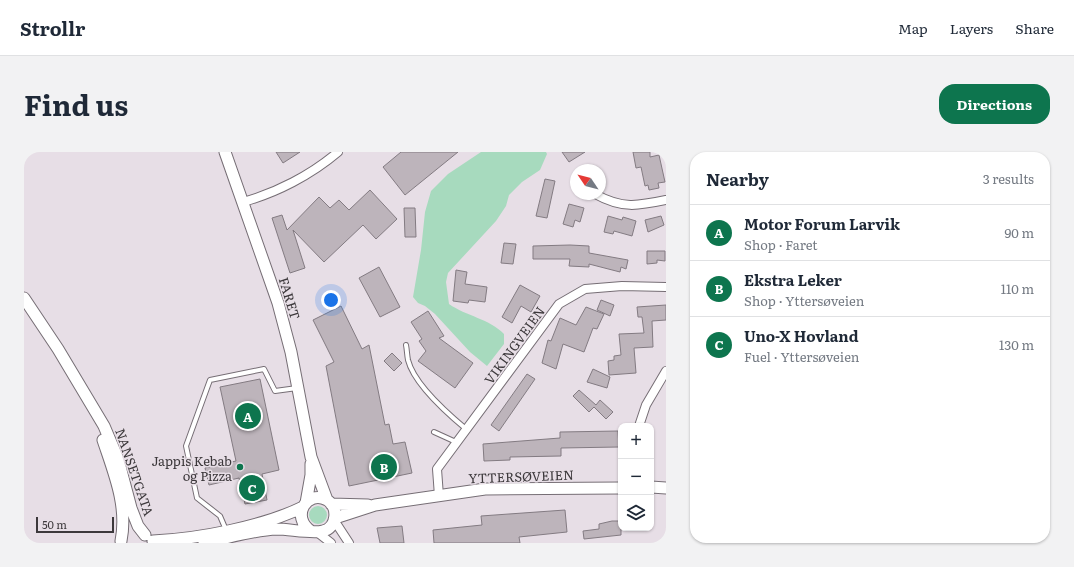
<!DOCTYPE html>
<html lang="en">
<head>
<meta charset="utf-8">
<style>
  :root { --surface:#fff; --page:#f2f2f3; --text:#1f2937; --muted:#747a83; --line:#e0e1e3; --accent:#0d754e }
  body { margin:0; font-family:Literata,serif; background:var(--page); color:var(--text) }
  .controls { position:absolute; right:12px; bottom:12px; display:grid; overflow:hidden; border-radius:8px; box-shadow:0 1px 3px #0004 }
  .controls button { width:36px; height:36px; display:grid; place-items:center; padding:0; border:0; border-bottom:1px solid var(--line); background:var(--surface); color:var(--text); font:20px sans-serif }
  .compass { position:absolute; left:546px; top:12px; width:36px; height:36px; border-radius:50%; background:var(--surface); box-shadow:0 1px 3px #0004; rotate:305deg }
  .scale { position:absolute; left:12px; bottom:10px; width:78px; box-sizing:border-box; padding-left:4px; border:2px solid #3c383b; border-top:0; font-size:11px; line-height:14px; white-space:nowrap; color:#3c383b; -webkit-text-stroke:3px #e7dee6; paint-order:stroke }
  .you { position:absolute; left:307px; top:148px; width:14px; height:14px; margin:-10px; border:3px solid #fff; border-radius:50%; background:#1a73e8; box-shadow:0 0 0 6px #1a73e833 }
  .badge { display:grid; place-items:center; width:26px; height:26px; border-radius:50%; background:var(--accent); color:#fff; font-size:13px; font-weight:700 }
  .pin { position:absolute; translate:-50% -50%; border:2px solid #fff; box-shadow:0 1px 4px #0006 }
  .list { margin:0; padding:0; list-style:none }
  h2 { display:flex; justify-content:space-between; align-items:center; height:52px; margin:0; padding:0 16px; font-size:17px }
  h2 small { font-size:13px; font-weight:400; color:var(--muted) }
  .list li { display:grid; grid-template-columns:26px 1fr auto; gap:12px; align-items:center; box-sizing:border-box; height:56px; padding:0 16px; border-top:1px solid var(--line) }
  .list b { display:block; font-size:15px; white-space:nowrap }
  .list p { margin:0; font-size:13px; white-space:nowrap; color:var(--muted) }
  .list em { font-size:13px; font-style:normal; color:var(--muted) }
  .icon { flex:none; width:22px; height:22px; fill:none; stroke:currentColor; stroke-width:2; stroke-linecap:round; stroke-linejoin:round }
  .map { position:relative; flex:none; width:642px; height:391px; overflow:hidden; border-radius:16px }
  header { display:flex; align-items:center; gap:24px; box-sizing:border-box; height:56px; padding:0 20px; background:var(--surface); border-bottom:1px solid var(--line) }
  header strong { font-size:19px }
  nav { display:flex; gap:22px; margin-inline-start:auto; font-size:14px }
  .intro { display:flex; align-items:center; justify-content:space-between; box-sizing:border-box; height:96px; padding:0 24px }
  h1 { margin:0; font-size:28px }
  .button { padding:10px 18px; border-radius:16px; background:var(--accent); color:#fff; font-size:14px; font-weight:700 }
  main { display:flex; gap:24px; padding:0 24px }
  aside { flex:1; background:var(--surface); border-radius:16px; box-shadow:0 1px 3px #0004 }
  .map>svg:first-child { display:block }
  .green { fill:#a7dabe }
  .building { fill:#bdb4bb; stroke:#837b82 }
  .lines { fill:none; stroke-linecap:round; stroke-linejoin:round }
  .lane-casing { stroke:#766e75; stroke-width:6 }
  .street-casing { stroke:#766e75; stroke-width:10 }
  .secondary-casing { stroke:#766e75; stroke-width:13 }
  .lane { stroke:#fff; stroke-width:4 }
  .street { stroke:#fff; stroke-width:8 }
  .secondary { stroke:#fff; stroke-width:11 }
  .poi-dot { fill:#0d754e; stroke:#e7dee6; stroke-width:1.5 }
  .labels { text-anchor:middle; dominant-baseline:central; stroke-width:3; stroke-linejoin:round; paint-order:stroke }
  .street-label { font-size:13px; fill:#3c383b; stroke:#e7dee6 }
  .poi-label { font-size:13px; fill:#3c383b; stroke:#e7dee6; text-anchor:end }
</style>
</head>
<body>
<header>
<strong>Strollr</strong>
<nav><a>Map</a><a>Layers</a><a>Share</a></nav>
</header>
<div class="intro"><h1>Find us</h1><a class="button">Directions</a></div>
<main>
<div class="map">
<svg width="642" height="391" viewBox="0 0 642 391">
  <rect width="100%" height="100%" fill="#e7dee6"/>
  <!-- green -->
  <path class="green" d="M457,0H522L523,2L516,18L498,30L485,43L482,54L472,69L424,121L422,130L425,152C442,164 466,167 480,182V192L463,214L446,200L411,162L401,154L394,151L389,145L397,98L401,60L407,39L424,22Z
    M285 363a9 9 0 1 1 18 0a9 9 0 1 1-18 0Z"/>
  <!-- building -->
  <path class="building" d="M252,0H276L259,11Z
    M377,0H434L381,43L359,15Z
    M538,0H561L545,10Z
    M609,0H626V5L635,3L641,30L634,31L635,36L625,38L624,33L621,34L617,15L612,16Z
    M521,27L531,29L523,66L512,64Z
    M346,38L373,67L352,87L339,73L300,110L269,78L281,116L266,121L248,66L258,63L263,78L295,45L306,56L315,48L325,58Z
    M545,52L560,56L556,70L551,68L549,75L539,72Z
    M380,56H391L392,85H381Z
    M584,64L598,68L599,65L612,69L608,84L590,79L589,82L580,80Z
    M637,64L640,73L624,80L621,68Z
    M480,91L492,92L489,112L477,111Z
    M546,93L565,94V101L604,108L602,117L597,115L596,120L565,112V115L545,114L546,107H509V94Z
    M623,99H641V109L633,108V111L623,112Z
    M355,115L376,155L356,165L335,126Z
    M432,118L443,120L441,132L463,135L461,150L445,148L444,151L429,149Z
    M496,133L516,144L507,160L497,154L488,171L478,165Z
    M577,148L590,153L586,164L573,158Z
    M642,153V168L628,169L629,195L610,196L612,221L585,223L584,209L590,208V204L597,203L595,182L620,181L618,165H614L613,155Z
    M317,154L338,197L345,193L361,273L365,272L369,292L381,290L388,321L325,334L302,214L310,210L289,168Z
    M562,155L580,162L573,177L569,176L560,200L539,192L532,217L518,211L524,188L527,189L536,166L552,173Z
    M404,159L420,184L415,186L449,211L431,236L394,209L402,199L395,189L398,187L387,170Z
    M368,201L378,211L370,219L360,209Z
    M569,217L586,225L583,236L563,230Z
    M503,222L511,227L475,279L467,273Z
    M236,227L255,318L238,322L243,348L221,352L215,326L185,333L181,316L212,309L196,235Z
    M555,238L572,253L576,248L589,260L582,267L570,255L565,260L549,244Z
    M594,279L595,295L537,296V304L486,305V308L460,309L459,292L536,286V280Z
    M541,358L543,380L495,385L496,391H410L409,378L458,373L457,364Z
    M588,369H597V383L560,387L559,379L575,377V372Z
    M378,374L380,391H356L353,376Z"/>
  <g class="lines">
    <defs>
      <path id="lane" d="M382,193C383,198 383,203 384,208C390,232 424,262 442,277
        M410,280L432,290
        M202,378L196,364L173,346L162,294L186,228L240,217L251,239L273,236"/>
      <path id="street" d="M571,42C598,57 614,54 642,48
        M219,50C252,41 287,23 314,0
        M615,274L622,253L642,219
        M415,344L413,317L535,152L561,137L598,134L642,135
        M310,368L325,391
        M293,380L307,391"/>
      <path id="secondary" d="M201,0L254,151L267,200L287,305L303,348
        M0,146L34,197L80,274L94,307L107,356L114,374L121,383
        M79,288C90,321 104,354 97,389
        M627,335L642,336
        M282,351L287,323V312
        M307,352L344,353
        M311,366L351,353L461,337L597,336
        M129,389C174,387 238,375 279,355
        M180,391C203,386 229,378 253,377C265,377 289,382 299,379C313,376 315,355 303,348C283,337 266,365 287,379"/>
    </defs>
    <!-- lane casing -->
    <use href="#lane" class="lane-casing"/>
    <!-- street casing -->
    <use href="#street" class="street-casing"/>
    <!-- secondary casing -->
    <use href="#secondary" class="secondary-casing"/>
    <!-- lane -->
    <use href="#lane" class="lane"/>
    <!-- street -->
    <use href="#street" class="street"/>
    <!-- secondary -->
    <use href="#secondary" class="secondary"/>
  </g>
  <!-- markers -->
  <circle class="poi-dot" cx="216" cy="315" r="4"/>
  <g class="labels">
    <!-- street labels -->
    <g class="street-label">
      <text transform="translate(266 146) rotate(73)">FARET</text>
      <text transform="translate(490 193) rotate(-54)">VIKINGVEIEN</text>
      <text transform="translate(111 320) rotate(71)">NANSETGATA</text>
      <text transform="translate(497 324) rotate(-2)">YTTERSØVEIEN</text>
    </g>
    <!-- poi labels -->
    <g class="poi-label">
      <text x="208" y="308">Jappis Kebab<tspan x="208" dy="15">og Pizza</tspan></text>
    </g>
  </g>
</svg>
<div class="controls">
<button>+</button>
<button>−</button>
<button><svg class="icon" aria-label="layers" viewBox="0 0 24 24"><path d="M12 4l9 5-9 5-9-5zM3 14l9 5 9-5"/></svg></button>
</div>
<svg class="compass" viewBox="-18 -18 36 36"><path d="M0-13l5 13h-10z" fill="#e53935"/><path d="M0 13l5-13h-10z" fill="#747a83"/></svg>
<div class="scale">50 m</div>
<div class="you"></div>
<div class="pin badge" style="left:224px;top:264px">A</div>
<div class="pin badge" style="left:360px;top:315px">B</div>
<div class="pin badge" style="left:228px;top:336px">C</div>
</div>
<aside>
<h2>Nearby<small>3 results</small></h2>
<ul class="list">
<li><span class="badge">A</span><div><b>Motor Forum Larvik</b><p>Shop · Faret</p></div><em>90 m</em></li>
<li><span class="badge">B</span><div><b>Ekstra Leker</b><p>Shop · Yttersøveien</p></div><em>110 m</em></li>
<li><span class="badge">C</span><div><b>Uno-X Hovland</b><p>Fuel · Yttersøveien</p></div><em>130 m</em></li>
</ul>
</aside>
</main>
</body>
</html>
